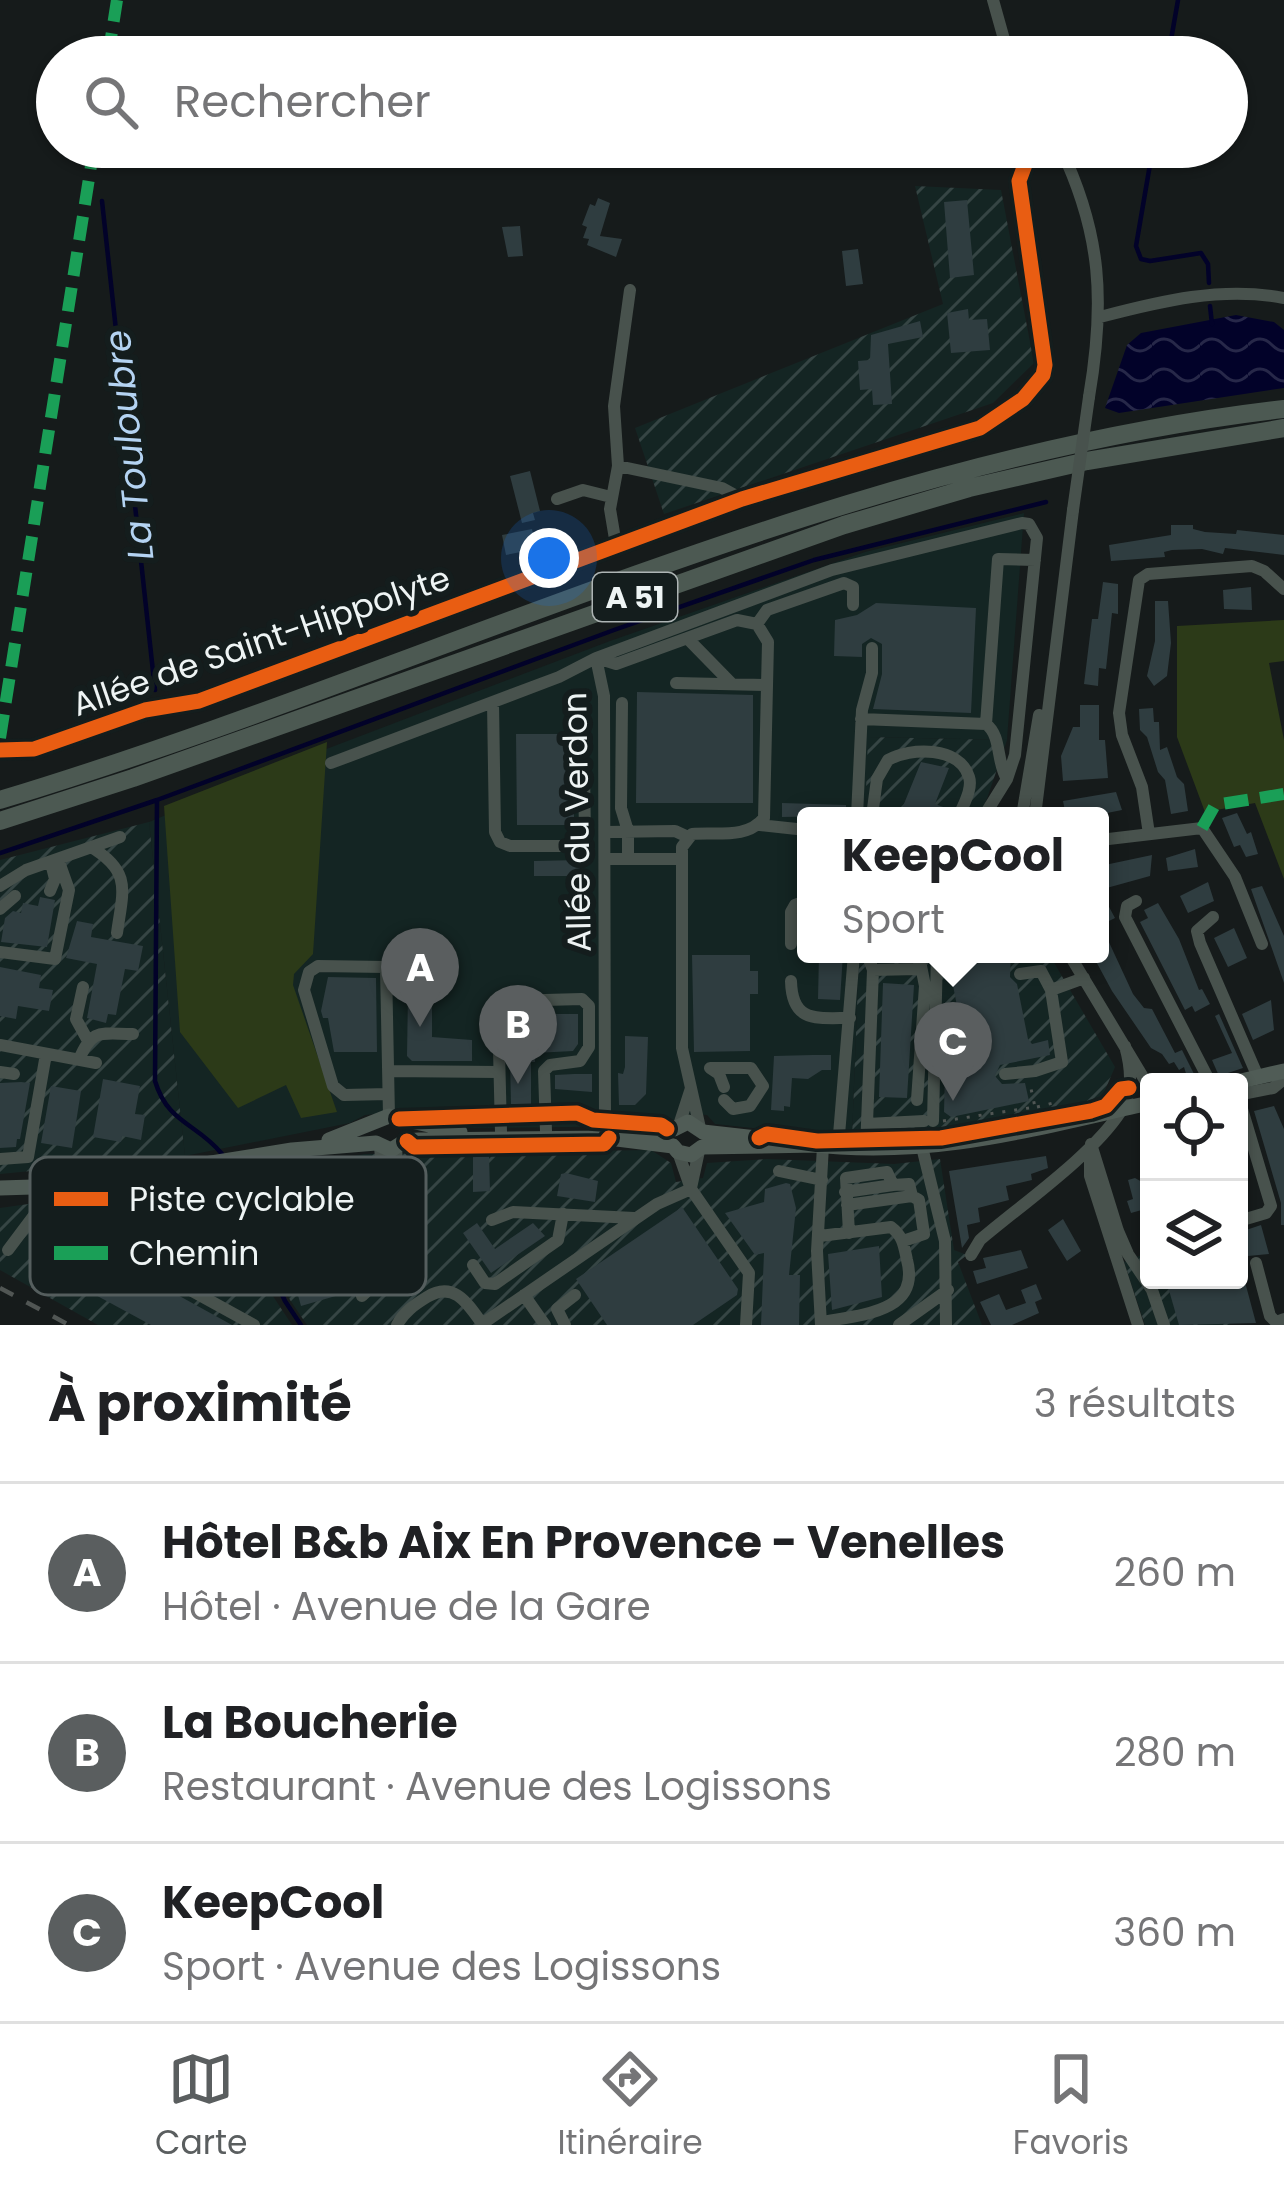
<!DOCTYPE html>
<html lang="fr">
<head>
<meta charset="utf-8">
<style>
  :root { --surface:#fff; --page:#f6f6f6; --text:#202124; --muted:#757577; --line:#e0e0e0; --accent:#5a5e5f }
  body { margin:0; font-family:Poppins,sans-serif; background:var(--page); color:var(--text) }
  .controls { position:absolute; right:36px; bottom:36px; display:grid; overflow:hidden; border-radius:12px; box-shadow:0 3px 9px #0004 }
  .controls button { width:108px; height:108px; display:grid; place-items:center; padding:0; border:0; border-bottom:3px solid var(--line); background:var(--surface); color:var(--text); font:60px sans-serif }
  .you { position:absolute; left:549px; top:558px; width:42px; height:42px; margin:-30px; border:9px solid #fff; border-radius:50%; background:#1a73e8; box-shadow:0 0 0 18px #1a73e833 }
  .badge { display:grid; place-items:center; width:78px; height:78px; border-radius:50%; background:var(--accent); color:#fff; font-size:39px; font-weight:700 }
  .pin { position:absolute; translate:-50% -99px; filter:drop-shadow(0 3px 6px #0008) }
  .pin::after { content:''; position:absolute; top:63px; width:42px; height:36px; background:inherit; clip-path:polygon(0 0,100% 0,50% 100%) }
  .popup { position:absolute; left:797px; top:807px; width:312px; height:156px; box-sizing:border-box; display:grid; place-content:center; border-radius:12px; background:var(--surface); filter:drop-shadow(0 3px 9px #0005); font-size:39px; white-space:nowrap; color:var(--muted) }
  .popup b { font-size:45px; color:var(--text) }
  .popup::after { content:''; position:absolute; left:50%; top:100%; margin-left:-24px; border:24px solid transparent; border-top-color:var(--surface) }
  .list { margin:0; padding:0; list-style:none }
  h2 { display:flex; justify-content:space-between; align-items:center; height:156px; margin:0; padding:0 48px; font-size:51px }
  h2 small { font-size:39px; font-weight:400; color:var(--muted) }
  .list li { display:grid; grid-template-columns:78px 1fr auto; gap:36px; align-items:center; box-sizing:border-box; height:180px; padding:0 48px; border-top:3px solid var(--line) }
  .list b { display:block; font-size:45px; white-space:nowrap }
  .list p { margin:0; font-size:39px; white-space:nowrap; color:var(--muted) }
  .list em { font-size:39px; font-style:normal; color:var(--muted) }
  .icon { flex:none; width:66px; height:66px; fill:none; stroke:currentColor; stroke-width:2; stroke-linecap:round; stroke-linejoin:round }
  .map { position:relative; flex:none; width:1284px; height:1325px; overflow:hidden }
  .search { position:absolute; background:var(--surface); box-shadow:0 3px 9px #0004; left:36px; right:36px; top:36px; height:132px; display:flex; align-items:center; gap:30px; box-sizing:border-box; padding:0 42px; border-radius:66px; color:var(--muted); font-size:45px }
  .sheet { height:696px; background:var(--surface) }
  nav { display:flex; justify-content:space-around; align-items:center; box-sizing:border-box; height:168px; border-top:3px solid var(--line); background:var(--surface); font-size:33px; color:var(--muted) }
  nav a { display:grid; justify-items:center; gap:6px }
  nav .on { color:var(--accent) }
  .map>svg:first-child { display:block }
  .built { fill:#142523 }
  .industrial { fill:url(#industrial-furrows) }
  .green { fill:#2c3a18 }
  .water { fill:url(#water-waves) }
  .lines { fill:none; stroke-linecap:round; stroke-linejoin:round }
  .stream { stroke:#020229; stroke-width:4.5 }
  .building { fill:#2f3d40 }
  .path { stroke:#505654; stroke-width:3; stroke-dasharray:3 9; stroke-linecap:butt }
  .minor { stroke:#48524d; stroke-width:12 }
  .major { stroke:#505c56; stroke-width:15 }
  .highway { stroke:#4c5952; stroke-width:18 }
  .rail { stroke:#515654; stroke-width:4.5; stroke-dasharray:15 15; stroke-linecap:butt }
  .minor-bridge { stroke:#48524d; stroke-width:12 }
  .quiet { stroke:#1a9f57; stroke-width:12; stroke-dasharray:24 12; stroke-linecap:butt }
  .cycleway-casing { stroke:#141d1d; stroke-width:22 }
  .cycleway { stroke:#e95d12; stroke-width:15 }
  .labels { text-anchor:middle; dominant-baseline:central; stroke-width:12; stroke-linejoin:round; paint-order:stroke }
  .shield { fill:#141d1d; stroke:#adb4b4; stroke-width:3 }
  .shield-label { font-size:30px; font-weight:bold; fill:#eef4f4 }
  .street-label { font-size:33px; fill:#eef4f4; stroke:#141d1d }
  .water-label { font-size:36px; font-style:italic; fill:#b4d3f2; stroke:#141d1d }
  .key { fill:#141d1d; stroke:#555e5e; stroke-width:3 }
  .key-label { font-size:33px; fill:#eef4f4 }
</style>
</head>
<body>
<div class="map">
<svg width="1284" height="1325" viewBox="0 0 1284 1325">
  <defs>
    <pattern id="industrial-furrows" width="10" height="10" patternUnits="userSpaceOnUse" patternTransform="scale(3)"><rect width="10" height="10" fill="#142523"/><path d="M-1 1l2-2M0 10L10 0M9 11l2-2" fill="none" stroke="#364544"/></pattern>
    <pattern id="water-waves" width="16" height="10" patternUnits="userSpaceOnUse" patternTransform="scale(3)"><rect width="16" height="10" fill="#020229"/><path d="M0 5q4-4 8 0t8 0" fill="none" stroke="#272849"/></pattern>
  </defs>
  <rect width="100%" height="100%" fill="#161b1b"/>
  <!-- built -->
  <path class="built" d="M1024,513L1007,740L869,737L865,816H806V954H859L852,1139L715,1124L707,1115L680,1114L670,1124L657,1126L475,1128L429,1125L402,1112L365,1115L350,1123L185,1156L149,822L308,756L610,641L865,552Z"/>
  <!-- industrial -->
  <path class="industrial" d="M915,186L1001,190L1034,363L993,403L664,514L635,428L943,304Z
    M868,737L1007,740L981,816H865Z
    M149,822L185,1156L0,1174V860Z
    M859,954H1049L1115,1067L1099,1104L917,1133L852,1139Z
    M651,1150L671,1163L676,1182L703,1178L707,1163L767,1159L894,1164L940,1159L954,1250L967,1255L958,1262L982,1325H307L290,1300L237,1179L365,1154Z
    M213,1178L255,1269L292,1325H98L0,1270V1208Z
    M1149,1252V1280H1212L1230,1325H1145L1124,1262Z"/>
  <!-- green -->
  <path class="green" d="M1284,620V661L1269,663L1284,740V879L1255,803L1205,812L1177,737V626Z
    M327,742L313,954L294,974L293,985L337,1112L301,1118L286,1085L238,1108L180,1032L164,806Z"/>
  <!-- water -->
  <path class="water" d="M1236,315L1274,322L1284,330V388L1119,413L1105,408L1127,345L1141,333Z"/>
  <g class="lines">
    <!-- stream -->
    <path class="stream" d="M1168,57L1178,0
      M1153,147L1136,246L1141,259L1150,261L1201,253L1208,264L1209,283
      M102,201L155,690
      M1210,306L1212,324
      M157,800L155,1081C168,1124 197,1123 222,1154
      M0,853L157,800L614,630L814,560L1046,502
      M224,1170L285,1301L301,1325"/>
  </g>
  <!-- building -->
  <path class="building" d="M598,198L610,203L600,236L622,239L616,257L587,245L589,239L583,238L587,227L582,225L590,204L595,206Z
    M967,200L974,275L950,278L944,202Z
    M520,226L523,256L508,257L502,227Z
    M858,249L863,284L846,286L842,251Z
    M968,309L969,320L987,319L990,350L951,353L947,313Z
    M920,321L923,337L888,344L892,404L873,405L872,389L860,390L858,361L870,360L871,335Z
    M530,471L540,511L533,513L535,520L522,523L510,476Z
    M1171,525H1193V529L1205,532L1236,534L1237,530L1284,535V555L1225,548L1223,554L1202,549L1172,550L1164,552L1165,557L1111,561L1109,545L1171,535Z
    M532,529L536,549L506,555L502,535Z
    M1103,582L1118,584V614L1112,613L1106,669L1099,668L1098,686L1084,684L1092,619H1098Z
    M1251,587L1252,610L1224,609L1223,590Z
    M1155,601H1168L1171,643L1167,676L1154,686L1147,676L1155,641Z
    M876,603L976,608L971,713L873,709L882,674V644L871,638L862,644V657L834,656L835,620L857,615Z
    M637,692L753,695V803H636Z
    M1080,705H1099V740H1105L1108,778L1063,781L1061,756L1073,727H1080Z
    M1153,708L1154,722H1159L1160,750L1167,747L1177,777L1184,784L1188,811L1171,814L1165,780L1158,772L1147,737L1140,730L1139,709Z
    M516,734H579V763L574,772V825H517Z
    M921,762L949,768L935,804L946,808L943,816H899Z
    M1116,792L1122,810L1107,813V816H1066L1063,801Z
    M782,803L846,805V816L782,817Z
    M1237,813L1247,834L1251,832L1258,854L1246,857L1240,845L1234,847L1222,818Z
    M1195,849L1198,867L1168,871L1166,858Z
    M1152,855L1150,876L1103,889L1100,866Z
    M580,860V876H534V861Z
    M1208,882L1214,901L1188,913L1180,896Z
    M1262,886L1284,936V983L1251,889Z
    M40,897L55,900L47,947L1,942L5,918L13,911L21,913L23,903L38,906Z
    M1158,903L1179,939L1199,990L1202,989L1210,1004L1195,1012L1192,1006L1185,1010L1140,922L1148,918L1144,910Z
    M1108,905L1115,918L1101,925L1133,994L1144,1008L1152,1009L1175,1053L1182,1050L1196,1078L1188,1080L1184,1067L1179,1070L1174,1062L1169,1064L1162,1054L1151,1048L1112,991L1092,954H1100V909Z
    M77,921L93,924L91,937L143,946L138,971L125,969L116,1015L108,1014L106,1023L87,1018L97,964L66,958Z
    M1234,928L1247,958L1228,967L1214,938Z
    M819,954H843L840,1000L818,999Z
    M947,954H1011L1010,977L1017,984L1028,1039L1032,1044L1048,1040L1050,1055L1000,1065L995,1076L1002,1084L1025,1083L1029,1101L951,1117L944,1112L946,1030L961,1027Z
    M692,955H750V971H758V994H750V1051L694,1052Z
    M0,967L41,975L39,988L53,990L49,1011L18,1006L16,1019L0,1016Z
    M328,977L376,978L377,1052H334L328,1018H323L321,1011Z
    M883,983L914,985L907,1098L879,1097Z
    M408,993L432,994V1037L472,1040V1061H412L407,1056Z
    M1271,1000L1274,1030L1253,1040L1242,1014Z
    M509,1014H578V1044L573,1051L535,1053V1062H531V1104H511Z
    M1219,1014L1243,1068L1219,1076L1212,1060L1232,1053L1215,1016Z
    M625,1036L648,1037L646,1094L635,1105H619L618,1073L623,1074L625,1067Z
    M813,1055H831V1070H822L808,1079L792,1078L790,1107L784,1106V1111L771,1110L774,1056Z
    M574,1074H592V1092L555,1089V1075Z
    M103,1079L140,1086L135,1114L145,1115L141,1140L122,1136L121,1142L93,1137Z
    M21,1082L30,1083L20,1139H17L16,1147L0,1148V1083Z
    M51,1086L81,1091L72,1148L41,1143Z
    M1274,1106L1284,1129V1225H1281V1203L1254,1111Z
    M473,1155H489L490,1191L473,1192Z
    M1046,1156L1048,1168L1031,1174L1032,1180L1006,1186L1009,1200L978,1208L980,1222L967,1225L969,1238L962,1248L949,1171Z
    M566,1173L598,1181L595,1202L557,1196L561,1174Z
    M1135,1178L1142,1182L1149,1180V1208L1131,1213L1127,1201L1133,1199L1128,1180Z
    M786,1183L790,1184L796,1208L789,1275H800L799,1325H761L764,1253L755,1255L725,1213L764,1202L765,1189Z
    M392,1194L404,1205L410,1236L374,1270L369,1253L393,1228L386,1195Z
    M218,1199L223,1205L201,1223L205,1228L182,1246L172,1234L195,1215L191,1211L204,1201Z
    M682,1207L738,1289L737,1295L693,1325H607L576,1279Z
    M328,1208L336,1237L331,1238L346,1293L301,1306L279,1228L297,1223L295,1217Z
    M1063,1219L1081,1251L1067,1261L1048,1230Z
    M48,1221L98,1251L232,1325H151L29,1259Z
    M477,1223L495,1249L533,1223L545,1236L491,1273L463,1233Z
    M1261,1225L1269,1254L1248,1256L1244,1239L1248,1238L1246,1230Z
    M879,1246L882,1297L832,1310L828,1254Z
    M1021,1250L1028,1268L977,1284L973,1271L986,1268L983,1258Z
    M1166,1280L1245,1282L1256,1323L1179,1325Z
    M1036,1284L1042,1299L1035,1302L1039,1313L1012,1325H991L980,1302L999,1294L1006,1310L1026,1303L1021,1290Z"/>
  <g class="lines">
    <!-- path -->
    <path class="path" d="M1037,1107L1057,1102
      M943,1121L1035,1107L1030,1084"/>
    <!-- minor -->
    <path class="minor" d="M993,0L1009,57
      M649,57L783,51L915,57
      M1060,147C1102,234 1105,303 1089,397
      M1100,317C1161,301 1222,286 1284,298
      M618,466L722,488L742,499
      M557,499L583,490L611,497
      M616,545L610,509L618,466L614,406L630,290
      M757,624L767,610L844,583L853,587V605
      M687,638L732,684
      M596,658L604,696L605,1130
      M597,658L616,664L737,620L757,624L768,642L764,818C747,839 718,832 692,834L682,847V1048L700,1128
      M676,683L767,685
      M493,703L495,832L500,842L510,846H573L585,836L584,772
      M622,703L621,808L628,831V859
      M861,719L986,724C1002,736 996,762 1007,779
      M986,724L998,559L1035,560
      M0,750L34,749L145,710L199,701L742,499L980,428L1023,399L1043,375L1045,365L1019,181L1026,162L1047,147
      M331,763L559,677L596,658L832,570L1022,523L1029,524L1037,538L1015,755L1007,779L984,816
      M857,816L862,710L872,673V648
      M872,816L877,779L888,760C910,747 960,746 969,777C973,789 963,805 959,816
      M1022,816L1039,715
      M1035,816L1073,510
      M760,825L806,830
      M606,832L675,831L688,837
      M1149,834L1142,787L1122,735L1119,713L1139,580L1148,574L1252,566L1264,571L1284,589
      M1100,840L1202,828L1235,877L1262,944
      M91,847C132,872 123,890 117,933
      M606,859H681
      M0,886L26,870L120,837
      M50,891L55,879L51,863
      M1136,901L1127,906L1125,917L1210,1082
      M0,909L15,896
      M1213,917L1197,931L1200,943L1258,1077
      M791,944V912L795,905L806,901
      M0,952L55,959L69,890L58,859
      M1069,954L1149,1087
      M873,970L917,969L924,954
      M1020,974L1041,971L1051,990
      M791,981C792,1023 816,1018 850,1018
      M83,987L76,1019L87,1039
      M0,1045L96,1063
      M79,1060C92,1027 102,1034 133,1034
      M388,1071L498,1072
      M0,1072L14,1074
      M1005,1074L1035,1071L1062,1062L1051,990L1084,978
      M724,1087L719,1074L710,1068H751L763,1086L750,1106L733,1109L724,1100
      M1239,1087L1247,1093L1273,1088L1284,1079
      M388,1094L344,1095L333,1086L304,990L309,972L318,966L386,967L389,1116
      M1239,1099L1271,1206L1266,1213L1239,1221
      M917,1100L925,986L921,966
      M933,1121L937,954
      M867,1124L924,1121
      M679,1125L691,1088
      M501,1132L498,1008L506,1001L582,999L589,1006V1047L580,1061L550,1065L544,1071L546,1131
      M1091,1144L1118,1231L1128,1254L1152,1290L1164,1325
      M838,1147L854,954
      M922,1147L945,1241L946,1325
      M866,1149L873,970L867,954
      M678,1152L691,1189L749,1273L746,1325
      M1090,1152V1176L1138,1325
      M0,1159L28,1157L46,1054
      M779,1171L822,1180
      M388,1176L414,1200L421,1240L362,1296L337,1199C362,1191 401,1179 396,1149
      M365,1185L381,1158L380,1147
      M691,1188L699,1151
      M845,1192L893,1185
      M44,1203L103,1242L254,1325
      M847,1205L912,1196
      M492,1220L513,1212L634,1218
      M849,1233L846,1178L887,1172L893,1185L909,1184L912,1196L919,1200L924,1234L903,1241
      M820,1236L891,1227C903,1236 904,1246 907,1260C921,1313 859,1315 821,1322
      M8,1250L47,1198
      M971,1255L980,1240C1021,1205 1093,1155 1121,1111C1134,1091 1131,1067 1125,1046
      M1256,1263L1270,1316L1276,1322L1284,1319
      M473,1265L485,1283L495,1284L558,1240L563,1214
      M524,1295L545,1325
      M482,1324L657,1204L691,1189
      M397,1325C404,1312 414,1305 427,1297C454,1280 468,1304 483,1325
      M565,1325L557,1309L575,1295
      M821,1325L817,1251L823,1146
      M899,1325L948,1290"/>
    <!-- major -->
    <path class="major" d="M1237,1082L1284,1071
      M615,1130L674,1129L688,1122L703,1132
      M703,1132L766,1139
      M329,1140L389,1116L460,1132
      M808,1144C929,1159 1032,1129 1149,1103
      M0,1188L66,1186L292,1150L376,1143L391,1150L405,1141L419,1140L609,1138L673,1146L678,1152L691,1155L702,1147L817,1145"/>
    <!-- highway -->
    <path class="highway" d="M0,800C427,671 836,460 1284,409
      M0,821L133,778L844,525L969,488L1087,461L1284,428"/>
    <!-- rail -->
    <path class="rail" d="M0,1288L69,1325"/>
    <!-- minor-bridge -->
    <path class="minor-bridge" d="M1073,510L1089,397"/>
    <!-- quiet -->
    <path class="quiet" d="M108,57L117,0
      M0,738L94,147
      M1202,828L1215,805L1284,794"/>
    <defs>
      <path id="cycleway" d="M0,750L34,749L145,710L199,701L742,499L980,428L1023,399L1043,375L1045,365L1019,181L1026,162L1047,147
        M399,1119L577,1113L593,1120L661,1125L667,1129
        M759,1138L767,1134L817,1141L941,1138L1091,1111L1106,1106L1121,1089L1129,1088
        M407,1141L414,1147L604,1144L609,1138"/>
    </defs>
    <!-- cycleway casing -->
    <use href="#cycleway" class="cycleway-casing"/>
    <!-- cycleway -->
    <use href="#cycleway" class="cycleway"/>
  </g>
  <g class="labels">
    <!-- shield labels -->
    <rect class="shield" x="593" y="573" width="84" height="48" rx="9"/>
    <g class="shield-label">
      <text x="635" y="597">A 51</text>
    </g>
    <!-- street labels -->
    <g class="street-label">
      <text transform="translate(261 641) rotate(-19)">Allée de Saint-Hippolyte</text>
      <text transform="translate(577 822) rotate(-91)">Allée du Verdon</text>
    </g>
    <!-- water labels -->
    <g class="water-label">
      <text transform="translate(129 445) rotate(-96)">La Touloubre</text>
    </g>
  </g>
  <!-- legend -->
  <rect x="30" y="1157" width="396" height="138" rx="18" class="key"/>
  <rect x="54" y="1192" width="54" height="14" fill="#e95d12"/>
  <rect x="54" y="1246" width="54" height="14" fill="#1a9f57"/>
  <g class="key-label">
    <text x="129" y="1211">Piste cyclable</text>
    <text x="129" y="1265">Chemin</text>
  </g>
</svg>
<div class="controls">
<button><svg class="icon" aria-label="locate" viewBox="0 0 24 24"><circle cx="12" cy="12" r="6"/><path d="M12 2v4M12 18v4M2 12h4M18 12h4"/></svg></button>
<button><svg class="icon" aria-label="layers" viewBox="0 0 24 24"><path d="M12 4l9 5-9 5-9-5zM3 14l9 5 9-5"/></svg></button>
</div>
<div class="you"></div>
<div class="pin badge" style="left:420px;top:1027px">A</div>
<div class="pin badge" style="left:518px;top:1084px">B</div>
<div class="pin badge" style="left:953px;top:1101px">C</div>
<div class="popup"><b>KeepCool</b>Sport</div>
<div class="search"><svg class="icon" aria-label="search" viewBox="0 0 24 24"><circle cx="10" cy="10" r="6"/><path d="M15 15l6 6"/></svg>Rechercher</div>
</div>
<section class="sheet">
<h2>À proximité<small>3 résultats</small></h2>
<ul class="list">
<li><span class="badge">A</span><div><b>Hôtel B&amp;b Aix En Provence - Venelles</b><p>Hôtel · Avenue de la Gare</p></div><em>260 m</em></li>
<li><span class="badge">B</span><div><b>La Boucherie</b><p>Restaurant · Avenue des Logissons</p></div><em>280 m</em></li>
<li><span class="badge">C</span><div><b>KeepCool</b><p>Sport · Avenue des Logissons</p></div><em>360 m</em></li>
</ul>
</section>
<nav>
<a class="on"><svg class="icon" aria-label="map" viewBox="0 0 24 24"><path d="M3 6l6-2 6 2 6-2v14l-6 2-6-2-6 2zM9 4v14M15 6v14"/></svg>Carte</a>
<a><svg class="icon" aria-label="directions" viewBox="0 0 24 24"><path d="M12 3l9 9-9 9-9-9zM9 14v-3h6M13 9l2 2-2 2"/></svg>Itinéraire</a>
<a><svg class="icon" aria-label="saved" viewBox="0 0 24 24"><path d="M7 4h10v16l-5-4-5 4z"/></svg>Favoris</a>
</nav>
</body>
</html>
